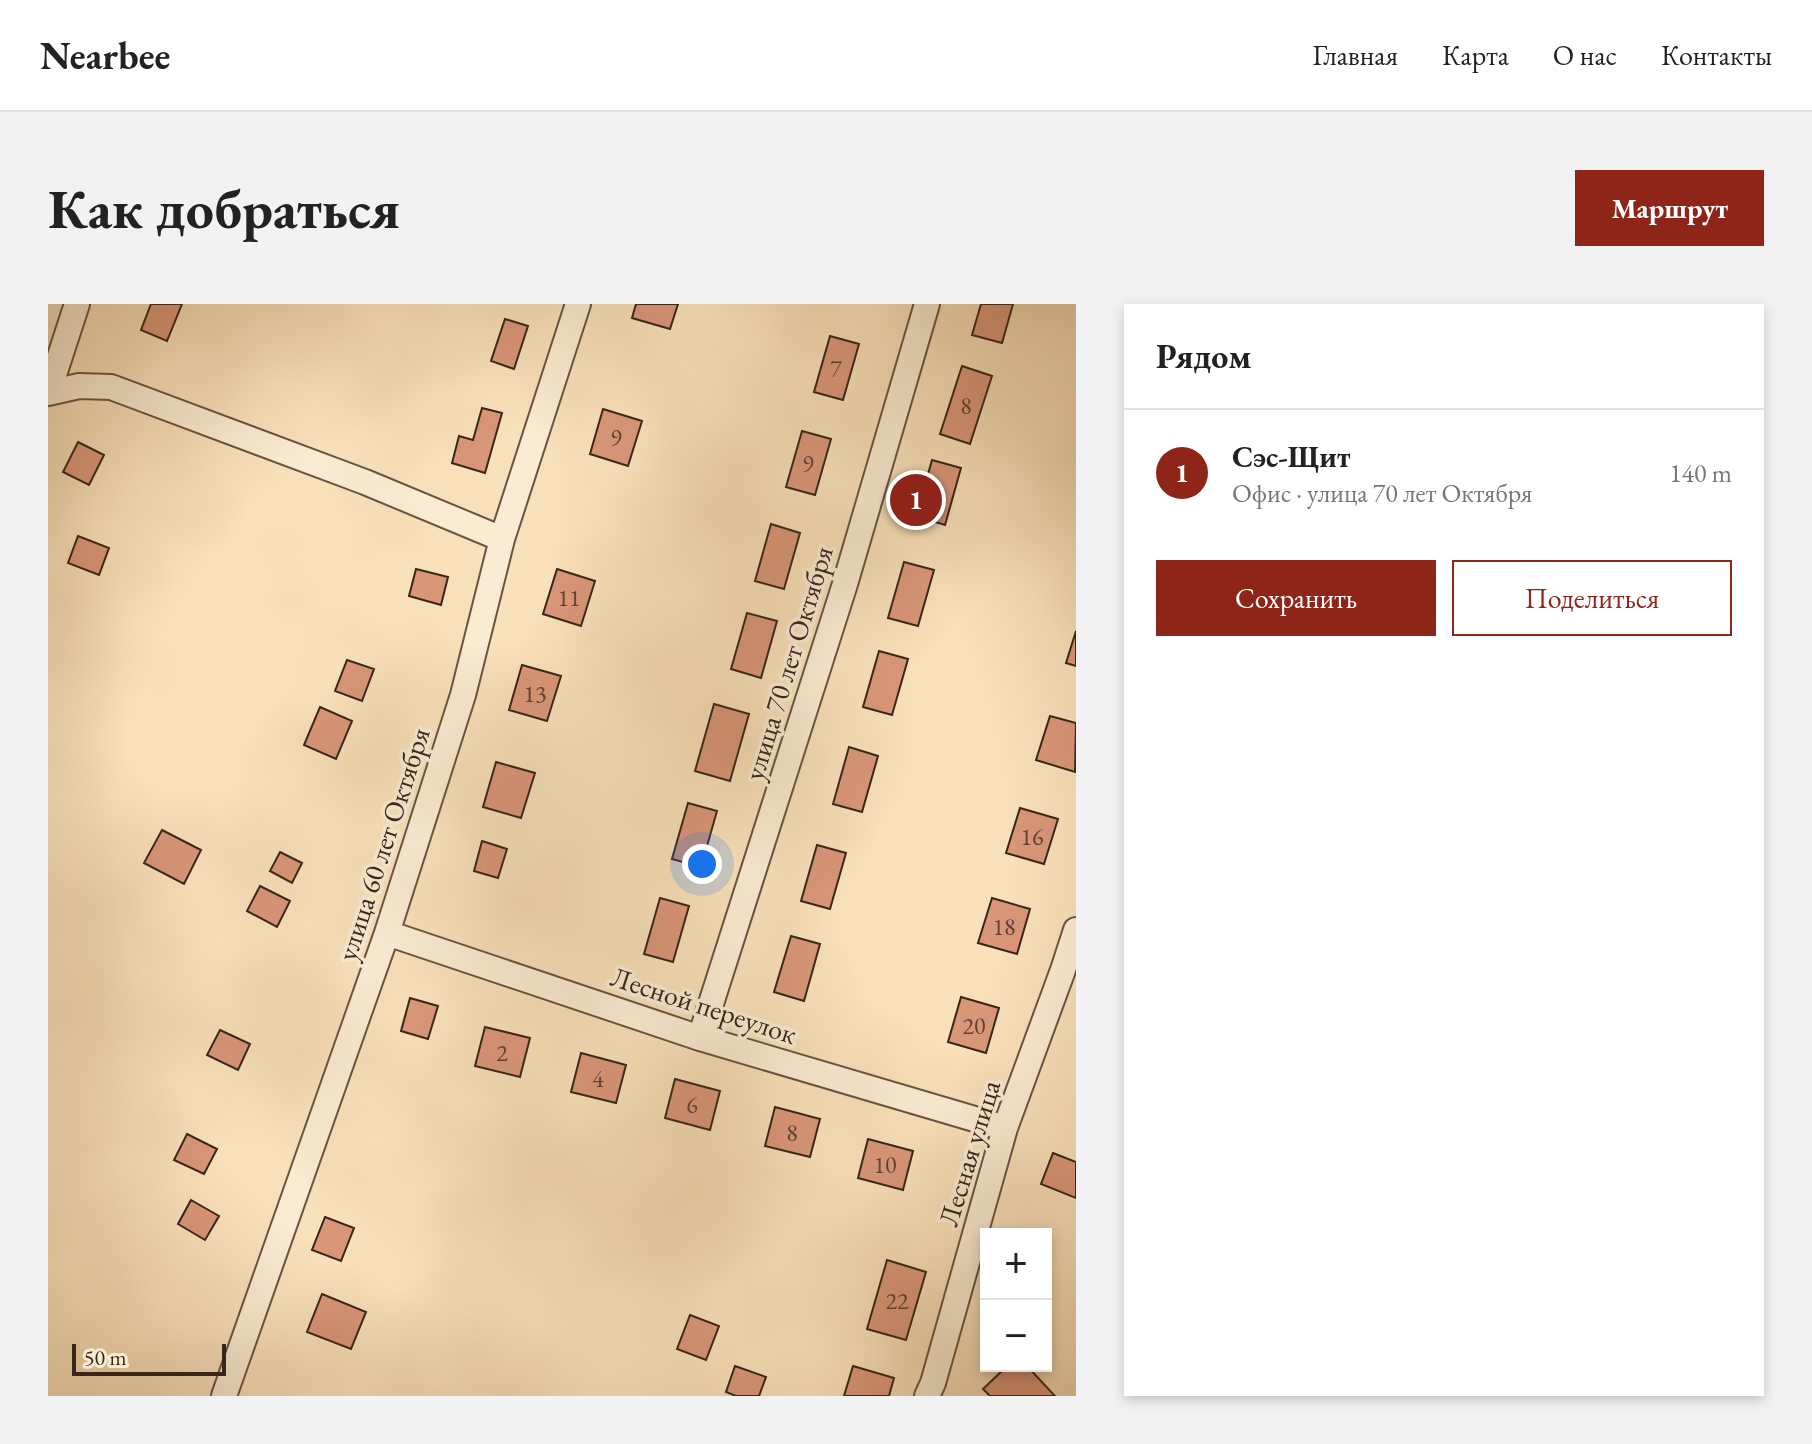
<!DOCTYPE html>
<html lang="ru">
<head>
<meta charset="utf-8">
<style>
  :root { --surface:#fff; --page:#f2f2f2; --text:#222; --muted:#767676; --line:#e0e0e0; --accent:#8f2418 }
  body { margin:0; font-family:"EB Garamond",serif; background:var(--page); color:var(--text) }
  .controls { position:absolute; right:24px; bottom:24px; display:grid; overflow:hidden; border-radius:0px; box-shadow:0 4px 12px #0003 }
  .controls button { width:72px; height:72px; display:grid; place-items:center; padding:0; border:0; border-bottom:2px solid var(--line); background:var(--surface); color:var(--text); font:40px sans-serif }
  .scale { position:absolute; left:24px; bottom:20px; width:154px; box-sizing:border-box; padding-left:8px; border:4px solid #39251a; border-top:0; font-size:22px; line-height:28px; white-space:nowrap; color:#39251a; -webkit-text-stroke:6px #faebd2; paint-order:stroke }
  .you { position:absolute; left:654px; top:560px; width:28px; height:28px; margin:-20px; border:6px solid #fff; border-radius:50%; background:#1a73e8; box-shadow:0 0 0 12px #1a73e833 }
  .badge { display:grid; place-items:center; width:52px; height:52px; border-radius:50%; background:var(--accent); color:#fff; font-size:26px; font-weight:700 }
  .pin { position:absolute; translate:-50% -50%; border:4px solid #fff; box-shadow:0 2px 8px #0006 }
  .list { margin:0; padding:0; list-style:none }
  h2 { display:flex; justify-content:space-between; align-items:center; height:104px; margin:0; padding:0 32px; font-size:34px }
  h2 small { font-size:26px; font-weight:400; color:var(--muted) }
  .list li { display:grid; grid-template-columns:52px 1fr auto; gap:24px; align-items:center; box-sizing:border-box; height:128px; padding:0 32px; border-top:2px solid var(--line) }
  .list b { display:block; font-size:30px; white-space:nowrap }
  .list p { margin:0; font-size:26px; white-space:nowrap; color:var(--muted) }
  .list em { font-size:26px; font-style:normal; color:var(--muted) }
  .actions { display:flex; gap:16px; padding:24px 32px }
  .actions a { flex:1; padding:18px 0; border:2px solid var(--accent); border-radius:0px; text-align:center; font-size:28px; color:var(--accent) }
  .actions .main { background:var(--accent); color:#fff }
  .map { position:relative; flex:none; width:1028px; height:1092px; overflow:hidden; border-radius:0px }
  header { display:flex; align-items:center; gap:48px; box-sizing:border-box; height:112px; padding:0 40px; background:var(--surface); border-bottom:2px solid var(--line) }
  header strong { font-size:38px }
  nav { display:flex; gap:44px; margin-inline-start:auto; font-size:28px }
  .intro { display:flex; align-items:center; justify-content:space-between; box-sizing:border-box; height:192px; padding:0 48px }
  h1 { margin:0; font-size:56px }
  .button { padding:20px 36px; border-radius:0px; background:var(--accent); color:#fff; font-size:28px; font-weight:700 }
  main { display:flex; gap:48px; padding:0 48px }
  aside { flex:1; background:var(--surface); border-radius:0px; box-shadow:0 4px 12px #0003 }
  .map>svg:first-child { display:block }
  .building { fill:#d99679; stroke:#39251a; stroke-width:2 }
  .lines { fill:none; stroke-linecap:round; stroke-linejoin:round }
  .minor-casing { stroke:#695442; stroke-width:28 }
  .minor { stroke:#faebd2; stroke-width:24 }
  .labels { text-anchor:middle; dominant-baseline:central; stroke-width:7; stroke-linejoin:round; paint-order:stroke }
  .number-label { font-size:24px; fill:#614132 }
  .street-label { font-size:28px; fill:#39251a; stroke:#faebd2 }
</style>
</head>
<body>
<header>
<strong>Nearbee</strong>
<nav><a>Главная</a><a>Карта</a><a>О нас</a><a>Контакты</a></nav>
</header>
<div class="intro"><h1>Как добраться</h1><a class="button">Маршрут</a></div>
<main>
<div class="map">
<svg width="1028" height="1092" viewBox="0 0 1028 1092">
  <rect width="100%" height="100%" fill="#f8e0ba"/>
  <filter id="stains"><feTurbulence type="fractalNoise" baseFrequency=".0025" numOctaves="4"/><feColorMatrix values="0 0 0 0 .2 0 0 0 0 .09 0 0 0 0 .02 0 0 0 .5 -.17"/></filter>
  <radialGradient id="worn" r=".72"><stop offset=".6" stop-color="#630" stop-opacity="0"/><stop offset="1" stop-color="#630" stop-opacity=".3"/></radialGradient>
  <!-- building -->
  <path class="building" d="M103,0H134L119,37L93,26Z
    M588,0H630L622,25L584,14Z
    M933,0H965L954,39L924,31Z
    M457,15L480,22L466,65L443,57Z
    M782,32L811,40L795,96L766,88Z
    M914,62L944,72L922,140L892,130Z
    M434,104L454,109L437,169L404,159L411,132L425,136Z
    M555,105L594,117L580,162L542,150Z
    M754,127L783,135L767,191L738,183Z
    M30,138L56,151L41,181L15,168Z
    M884,156L913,164L897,221L868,212Z
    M723,220L752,229L736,285L707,277Z
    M30,232L61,244L51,271L20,259Z
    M856,258L886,266L870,322L840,314Z
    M368,265L400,273L393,301L361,292Z
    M509,265L547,277L533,322L495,310Z
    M699,309L729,317L713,374L683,365Z
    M1028,327V362L1018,359Z
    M831,347L860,355L844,411L815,403Z
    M299,356L326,365L314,397L287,387Z
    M474,361L513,372L499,417L461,406Z
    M666,400L701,410L682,477L647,467Z
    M272,403L304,417L288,455L256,441Z
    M1002,412L1028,419L1027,468L988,456Z
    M801,443L830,452L814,508L785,500Z
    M448,458L487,469L473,514L435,503Z
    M640,499L669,507L653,563L624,555Z
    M972,504L1010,515L996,560L958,549Z
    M114,526L153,546L136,580L96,559Z
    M434,537L459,545L450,574L426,567Z
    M769,541L798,549L782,605L753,597Z
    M232,548L254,559L244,579L222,567Z
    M212,582L242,597L229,623L199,607Z
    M612,594L641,602L625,658L596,650Z
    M944,594L982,605L969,650L930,639Z
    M743,632L772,640L756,697L726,688Z
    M913,693L951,704L938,749L900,738Z
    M362,694L390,702L380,735L353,727Z
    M437,723L482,734L472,773L427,762Z
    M172,726L202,740L190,766L159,751Z
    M533,749L578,761L568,799L523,788Z
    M627,775L672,787L662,826L617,814Z
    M727,803L772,815L762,853L717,842Z
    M139,830L169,845L156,870L126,856Z
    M820,835L865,847L855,886L810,874Z
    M1005,849L1028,858V894L993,880Z
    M143,896L171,912L157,936L130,920Z
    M277,913L306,924L293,957L264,946Z
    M839,956L878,968L858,1036L819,1025Z
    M274,990L318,1008L303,1045L259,1028Z
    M642,1011L671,1022L658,1056L629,1045Z
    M687,1062L718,1073L711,1092H688L678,1088Z
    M805,1062L846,1074L841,1092H796Z
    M959,1062H979L1007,1092H942L935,1085Z"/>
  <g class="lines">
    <defs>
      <path id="minor" d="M0,89L31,82L63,83L317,178L454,235
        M0,89L29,0
        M339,629L652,734L957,824
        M652,734L797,280L879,0
        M176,1092L339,629L415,391L454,235L530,0
        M879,1092L885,1079L957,824L1015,666L1028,626"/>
    </defs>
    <!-- minor casing -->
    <use href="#minor" class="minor-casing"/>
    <!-- minor -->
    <use href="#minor" class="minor"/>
  </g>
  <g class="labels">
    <!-- number labels -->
    <g class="number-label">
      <text x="788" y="64">7</text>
      <text x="918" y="101">8</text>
      <text x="568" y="133">9</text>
      <text x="760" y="159">9</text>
      <text x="521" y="293">11</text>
      <text x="487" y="389">13</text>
      <text x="984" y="532">16</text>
      <text x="956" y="622">18</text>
      <text x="926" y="721">20</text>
      <text x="454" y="748">2</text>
      <text x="550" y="774">4</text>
      <text x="644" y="800">6</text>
      <text x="744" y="828">8</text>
      <text x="837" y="860">10</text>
      <text x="849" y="996">22</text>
    </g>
    <!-- street labels -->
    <g class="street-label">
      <text transform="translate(740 359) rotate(-73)">улица 70 лет Октября</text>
      <text transform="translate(335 540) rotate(-72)">улица 60 лет Октября</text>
      <text transform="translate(656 701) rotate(18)">Лесной переулок</text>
      <text transform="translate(921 849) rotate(-73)">Лесная улица</text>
    </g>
  </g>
  <rect width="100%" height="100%" filter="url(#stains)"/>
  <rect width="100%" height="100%" fill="url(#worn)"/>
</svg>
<div class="controls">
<button>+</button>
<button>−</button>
</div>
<div class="scale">50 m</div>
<div class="you"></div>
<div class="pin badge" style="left:868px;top:196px">1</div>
</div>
<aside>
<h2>Рядом<small></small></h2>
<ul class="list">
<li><span class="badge">1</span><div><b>Сэс-Щит</b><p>Офис · улица 70 лет Октября</p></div><em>140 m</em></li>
</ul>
<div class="actions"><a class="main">Сохранить</a><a>Поделиться</a></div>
</aside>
</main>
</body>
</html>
